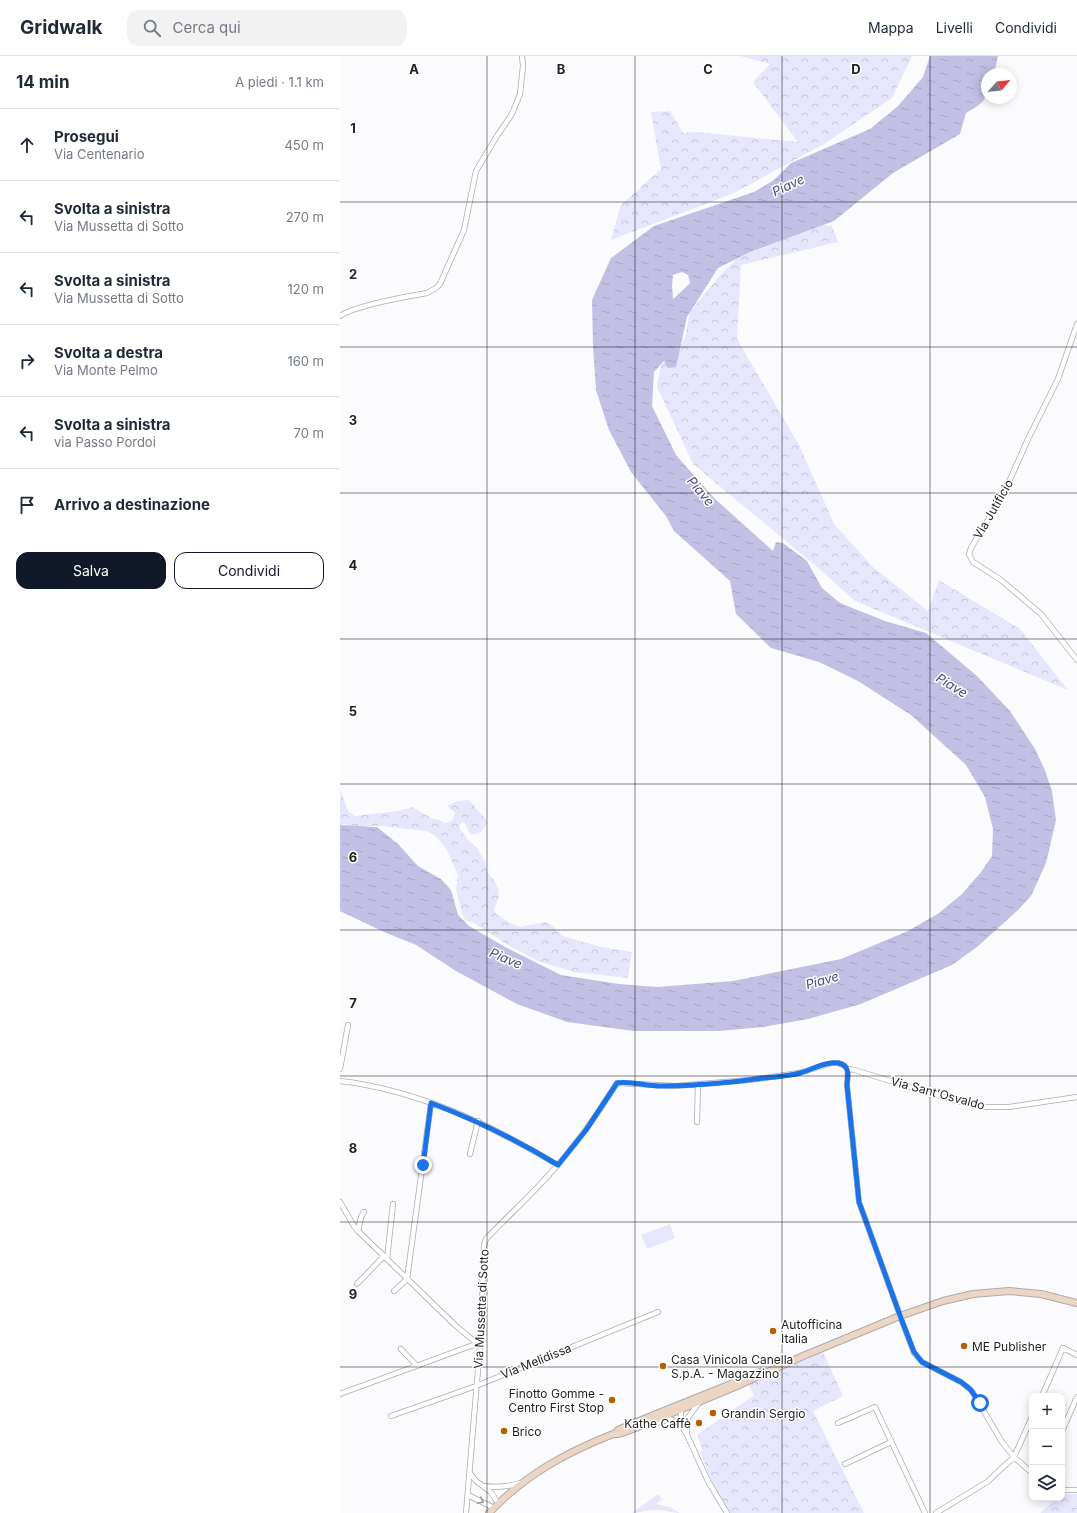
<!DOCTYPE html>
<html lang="it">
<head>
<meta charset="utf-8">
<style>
  :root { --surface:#fff; --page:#f2f2f3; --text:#1f2937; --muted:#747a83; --line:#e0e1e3; --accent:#111827 }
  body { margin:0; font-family:Inter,sans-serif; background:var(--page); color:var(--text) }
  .controls { position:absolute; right:12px; bottom:12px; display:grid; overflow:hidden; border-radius:8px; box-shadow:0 2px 10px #0003 }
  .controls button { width:36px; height:36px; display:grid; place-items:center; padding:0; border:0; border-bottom:1px solid var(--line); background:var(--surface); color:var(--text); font:20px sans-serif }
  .compass { position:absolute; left:641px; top:12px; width:36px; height:36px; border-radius:50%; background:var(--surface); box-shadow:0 2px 10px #0003; rotate:63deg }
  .stop { position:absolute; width:12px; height:12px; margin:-9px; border:3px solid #1a73e8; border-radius:50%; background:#fff }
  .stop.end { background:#1a73e8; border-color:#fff; box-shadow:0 1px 4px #0008 }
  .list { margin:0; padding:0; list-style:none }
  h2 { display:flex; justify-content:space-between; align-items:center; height:52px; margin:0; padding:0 16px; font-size:17px }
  h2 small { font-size:13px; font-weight:400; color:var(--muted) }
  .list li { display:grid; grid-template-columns:26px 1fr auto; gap:12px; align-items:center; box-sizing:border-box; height:72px; padding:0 16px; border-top:1px solid var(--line) }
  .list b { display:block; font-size:15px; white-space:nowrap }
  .list p { margin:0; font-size:13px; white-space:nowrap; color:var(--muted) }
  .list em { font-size:13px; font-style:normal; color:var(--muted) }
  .actions { display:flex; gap:8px; padding:12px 16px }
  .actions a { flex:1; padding:9px 0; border:1px solid var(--accent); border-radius:12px; text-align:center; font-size:14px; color:var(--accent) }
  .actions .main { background:var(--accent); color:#fff }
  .icon { flex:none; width:22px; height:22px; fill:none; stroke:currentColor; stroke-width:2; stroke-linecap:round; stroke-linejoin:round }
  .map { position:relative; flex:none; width:737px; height:1457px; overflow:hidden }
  header { display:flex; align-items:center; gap:24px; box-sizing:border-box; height:56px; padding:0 20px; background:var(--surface); border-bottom:1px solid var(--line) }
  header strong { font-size:19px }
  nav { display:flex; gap:22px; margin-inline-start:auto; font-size:14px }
  .search { width:280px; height:36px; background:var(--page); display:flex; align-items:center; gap:10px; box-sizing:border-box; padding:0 14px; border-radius:12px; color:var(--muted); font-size:15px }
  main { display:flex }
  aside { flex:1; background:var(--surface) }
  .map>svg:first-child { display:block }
  .forest { fill:url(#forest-crowns) }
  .pitch { fill:#e6e6fd }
  .water { fill:url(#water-ripples); fill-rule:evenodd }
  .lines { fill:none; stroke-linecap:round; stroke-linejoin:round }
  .minor-casing { stroke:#ababb0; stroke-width:6 }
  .secondary-casing { stroke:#ababb0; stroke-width:8 }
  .minor { stroke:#fff; stroke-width:4.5 }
  .secondary { stroke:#ecd5c3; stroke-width:6 }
  .oneway { stroke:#9a9a9b }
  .route { stroke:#1a73e8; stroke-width:5 }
  .grid { fill:none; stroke:#1f1f21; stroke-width:1; stroke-opacity:0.55 }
  .poi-dot { fill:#b95d01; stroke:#fff; stroke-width:1.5 }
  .labels { text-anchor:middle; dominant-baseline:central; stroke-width:3; stroke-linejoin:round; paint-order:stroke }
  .street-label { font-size:12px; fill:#1f1f21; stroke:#fff }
  .poi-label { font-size:12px; fill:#1f1f21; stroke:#fff; text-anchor:start }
  .water-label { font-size:13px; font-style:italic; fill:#4c4779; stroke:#fff }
  .grid-label { font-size:13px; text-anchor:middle; font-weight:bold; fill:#1f1f21; stroke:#fff; stroke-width:3; stroke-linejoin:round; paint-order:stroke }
</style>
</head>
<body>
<header>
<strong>Gridwalk</strong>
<div class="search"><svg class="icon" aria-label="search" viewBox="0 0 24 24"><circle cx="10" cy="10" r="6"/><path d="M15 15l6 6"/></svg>Cerca qui</div>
<nav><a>Mappa</a><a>Livelli</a><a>Condividi</a></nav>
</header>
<main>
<aside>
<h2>14 min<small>A piedi · 1.1 km</small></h2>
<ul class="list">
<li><svg class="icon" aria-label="ahead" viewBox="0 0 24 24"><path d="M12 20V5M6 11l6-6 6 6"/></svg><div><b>Prosegui</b><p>Via Centenario</p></div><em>450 m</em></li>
<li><svg class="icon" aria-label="left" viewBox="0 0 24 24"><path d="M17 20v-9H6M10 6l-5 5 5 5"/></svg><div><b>Svolta a sinistra</b><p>Via Mussetta di Sotto</p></div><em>270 m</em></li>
<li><svg class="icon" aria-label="left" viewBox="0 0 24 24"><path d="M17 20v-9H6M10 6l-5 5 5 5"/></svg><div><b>Svolta a sinistra</b><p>Via Mussetta di Sotto</p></div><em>120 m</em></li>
<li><svg class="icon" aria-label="right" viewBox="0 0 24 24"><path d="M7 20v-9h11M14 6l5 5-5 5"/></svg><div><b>Svolta a destra</b><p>Via Monte Pelmo</p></div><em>160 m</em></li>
<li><svg class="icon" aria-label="left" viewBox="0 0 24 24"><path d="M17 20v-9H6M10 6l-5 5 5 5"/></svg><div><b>Svolta a sinistra</b><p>via Passo Pordoi</p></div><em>70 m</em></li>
<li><svg class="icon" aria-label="arrive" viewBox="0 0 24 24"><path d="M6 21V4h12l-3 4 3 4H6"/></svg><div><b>Arrivo a destinazione</b></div></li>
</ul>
<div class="actions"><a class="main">Salva</a><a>Condividi</a></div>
</aside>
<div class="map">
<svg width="737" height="1457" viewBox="0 0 737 1457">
  <defs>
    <pattern id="forest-crowns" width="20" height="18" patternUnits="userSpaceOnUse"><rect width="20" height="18" fill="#e6e6fd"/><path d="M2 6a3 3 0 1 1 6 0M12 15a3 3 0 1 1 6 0" fill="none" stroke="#c5c5d9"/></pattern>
    <pattern id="water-ripples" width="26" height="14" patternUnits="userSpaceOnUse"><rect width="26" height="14" fill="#c2c0e5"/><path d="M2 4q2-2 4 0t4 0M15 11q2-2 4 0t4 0" fill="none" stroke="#a6a5c4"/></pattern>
  </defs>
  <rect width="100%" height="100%" fill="#fbfbfe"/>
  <!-- forest -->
  <path class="forest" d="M400,0H572L552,42L484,88L394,137L271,184L281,149L321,113L311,56L330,55L343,77L356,76L458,86L413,26L430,8Z
    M482,169L492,170L498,186L401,209L397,283L459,389L494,468L533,511L588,555L599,524L680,573L728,634L515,545L477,511L353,408L317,331L321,309L333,301L345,282L350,256L377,223L397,202Z
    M0,733L8,755L15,760L58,755L72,751L93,763L99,764L105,767L112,765L115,757L107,750L117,745L129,744L148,766C144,774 140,779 130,778L125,767H121L119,771L127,783L137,792L145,805L147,816L154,824L158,832L159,841L154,853L156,858L170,867L181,871L205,866L213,870L223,880L261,891L292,896L288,922L234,916L198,905L168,889L134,867L125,864L122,857L116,834L118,819L107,794L96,780L86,775L77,774L43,770H23L14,772L5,768L0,769Z
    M483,1296L503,1340L473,1355L524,1457H390L373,1428L360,1396L363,1395L357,1379L414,1339L408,1328Z
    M722,1438H737V1457H700L717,1442H722Z"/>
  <!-- pitch -->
  <path class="pitch" d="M330,1168L335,1182L307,1193L301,1179Z
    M318,1438L322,1444L316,1448L330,1451L340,1457C331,1457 323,1453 314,1454C306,1454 301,1457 292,1457Z"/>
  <!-- water -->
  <path class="water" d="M590,0H658L654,18H647C647,43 648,45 626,57L620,78L553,117L494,165L408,197L378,212L347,261L336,311L328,312L324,305L314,316L312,350L336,399L374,442L433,495L436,486L443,487L467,505L482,532L500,547L545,565L586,577L637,620L670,655L695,693L704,712L712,735L716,764L706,807L691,840L679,853L637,891L612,909L521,948L468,963L423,971L379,975H294L227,966L177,948L116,915L76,889L44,876L0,855V769L37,771L58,788L78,810L101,823L111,834L118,859L129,870L165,891L221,919L279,928L317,931L393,925L501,903L568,875L599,857L622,838L641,816L652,800L653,773L645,741L626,709L571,659L518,625L479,606L431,592L396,558L390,525L334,475L326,460L291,416L269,374L256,334L253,290L252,244L271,202L314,170L414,136L434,124L451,107L530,73L558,50L583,21ZM342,216L348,219L350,227L344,233L333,243L332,230L333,219Z"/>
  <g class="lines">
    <defs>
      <path id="minor" d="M0,260C14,250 68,240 87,237L96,232L100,228L124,174L136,115L157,80L172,58L180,38L183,10L182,0
        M737,268L718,323L688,383L673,417L661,442L631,492L629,498L633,506L661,524L701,558L737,604
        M0,1013L8,969
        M508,1014L511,1013L613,1044L645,1051H669L737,1041
        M0,1025C78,1034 151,1069 218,1109
        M357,1066L358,1029
        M130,1098L138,1065
        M0,1146L14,1170L18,1175L115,1269L140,1290
        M18,1175L21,1161L24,1156
        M47,1203L53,1148
        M17,1228L44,1200
        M54,1235L67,1223L91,1047
        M61,1293L77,1310
        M0,1338L136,1288
        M702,1340L723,1292L737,1299
        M341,1352V1369
        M51,1360L136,1330L318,1256
        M316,1367L330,1363L341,1369L347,1379L368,1425L387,1457
        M498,1367L535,1351L585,1457
        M723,1373L737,1341
        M347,1377V1363L358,1348
        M505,1408L551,1386
        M130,1417L136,1425L151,1436L158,1447
        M144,1430C157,1432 167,1431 180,1427
        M722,1434H737
        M128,1439L154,1452
        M126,1457L140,1290L144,1189L146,1183C166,1162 187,1143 206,1122C233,1093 256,1061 277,1027L336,1030L409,1024L459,1017L492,1007H498L505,1010L508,1014L507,1029L519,1146L562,1265L574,1297L582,1306L621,1326L632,1335L662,1386L674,1401L692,1417
        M596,1457L647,1426L674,1401L692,1361"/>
      <path id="secondary" d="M275,1377L278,1374L299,1365L423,1315
        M149,1457C185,1419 225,1397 273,1378H279L301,1370L397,1330L463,1300L560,1260L603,1245L633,1238L669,1235L701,1238L737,1247"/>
    </defs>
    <!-- minor casing -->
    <use href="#minor" class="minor-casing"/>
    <!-- secondary casing -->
    <use href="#secondary" class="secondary-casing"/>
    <!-- minor -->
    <use href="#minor" class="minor"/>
    <!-- secondary -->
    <use href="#secondary" class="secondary"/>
  </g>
  <!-- one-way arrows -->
  <defs><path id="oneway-chevron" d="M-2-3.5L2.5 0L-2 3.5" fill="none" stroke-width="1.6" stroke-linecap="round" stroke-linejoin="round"/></defs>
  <use class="oneway" href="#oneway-chevron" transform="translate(141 1445) rotate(26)"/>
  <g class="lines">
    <!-- route -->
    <path class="route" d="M83,1109L91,1047C136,1064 177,1084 218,1109L246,1074L277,1027C291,1025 306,1030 320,1030C354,1030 389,1027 424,1022C436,1021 448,1020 460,1017C471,1014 486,1005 498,1007C510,1009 508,1019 507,1029L519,1146L562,1265L574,1296L582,1306L621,1326L630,1333L640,1347"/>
  </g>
  <!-- grid -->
  <path class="grid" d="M147,0V1457M295,0V1457M442,0V1457M590,0V1457M0,146H737M0,291H737M0,437H737M0,583H737M0,728H737M0,874H737M0,1020H737M0,1166H737M0,1311H737"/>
  <!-- markers -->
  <g class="poi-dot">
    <circle cx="433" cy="1275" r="4"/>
    <circle cx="624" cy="1290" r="4"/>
    <circle cx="323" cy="1310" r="4"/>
    <circle cx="272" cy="1344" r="4"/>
    <circle cx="373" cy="1357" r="4"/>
    <circle cx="359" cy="1367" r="4"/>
    <circle cx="164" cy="1375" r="4"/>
  </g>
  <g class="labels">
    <!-- street labels -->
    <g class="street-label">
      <text transform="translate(653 453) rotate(-60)">Via Jutificio</text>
      <text transform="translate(598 1037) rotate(15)">Via Sant'Osvaldo</text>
      <text transform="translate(141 1253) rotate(-87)">Via Mussetta di Sotto</text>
      <text transform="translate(196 1305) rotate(-22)">Via Melidissa</text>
    </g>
    <!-- poi labels -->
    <g class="poi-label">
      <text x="441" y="1268">Autofficina<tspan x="441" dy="14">Italia</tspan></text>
      <text x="632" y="1290">ME Publisher</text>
      <text x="331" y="1303">Casa Vinicola Canella<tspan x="331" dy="14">S.p.A. - Magazzino</tspan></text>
      <text x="264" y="1337" text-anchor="end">Finotto Gomme -<tspan x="264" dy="14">Centro First Stop</tspan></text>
      <text x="381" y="1357">Grandin Sergio</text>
      <text x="351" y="1367" text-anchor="end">Kathe Caffè</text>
      <text x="172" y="1375">Brico</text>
    </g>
    <!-- water labels -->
    <g class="water-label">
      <text transform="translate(448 129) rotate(-25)">Piave</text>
      <text transform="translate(361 435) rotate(50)">Piave</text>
      <text transform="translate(612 629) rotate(31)">Piave</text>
      <text transform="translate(166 902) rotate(23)">Piave</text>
      <text transform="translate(482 924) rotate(-16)">Piave</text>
    </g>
  </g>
  <g class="grid-label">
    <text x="74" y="18">A</text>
    <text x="221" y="18">B</text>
    <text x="368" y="18">C</text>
    <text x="516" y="18">D</text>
    <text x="13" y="77">1</text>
    <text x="13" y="223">2</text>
    <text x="13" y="369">3</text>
    <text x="13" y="514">4</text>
    <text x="13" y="660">5</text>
    <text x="13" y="806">6</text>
    <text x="13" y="952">7</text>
    <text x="13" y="1097">8</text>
    <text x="13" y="1243">9</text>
  </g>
</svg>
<div class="controls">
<button>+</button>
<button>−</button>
<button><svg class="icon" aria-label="layers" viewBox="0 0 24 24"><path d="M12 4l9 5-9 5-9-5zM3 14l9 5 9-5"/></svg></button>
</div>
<svg class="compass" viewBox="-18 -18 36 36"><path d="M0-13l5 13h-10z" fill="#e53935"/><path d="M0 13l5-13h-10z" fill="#747a83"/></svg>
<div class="stop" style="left:640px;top:1347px"></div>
<div class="stop end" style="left:83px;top:1109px"></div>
</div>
</main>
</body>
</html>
